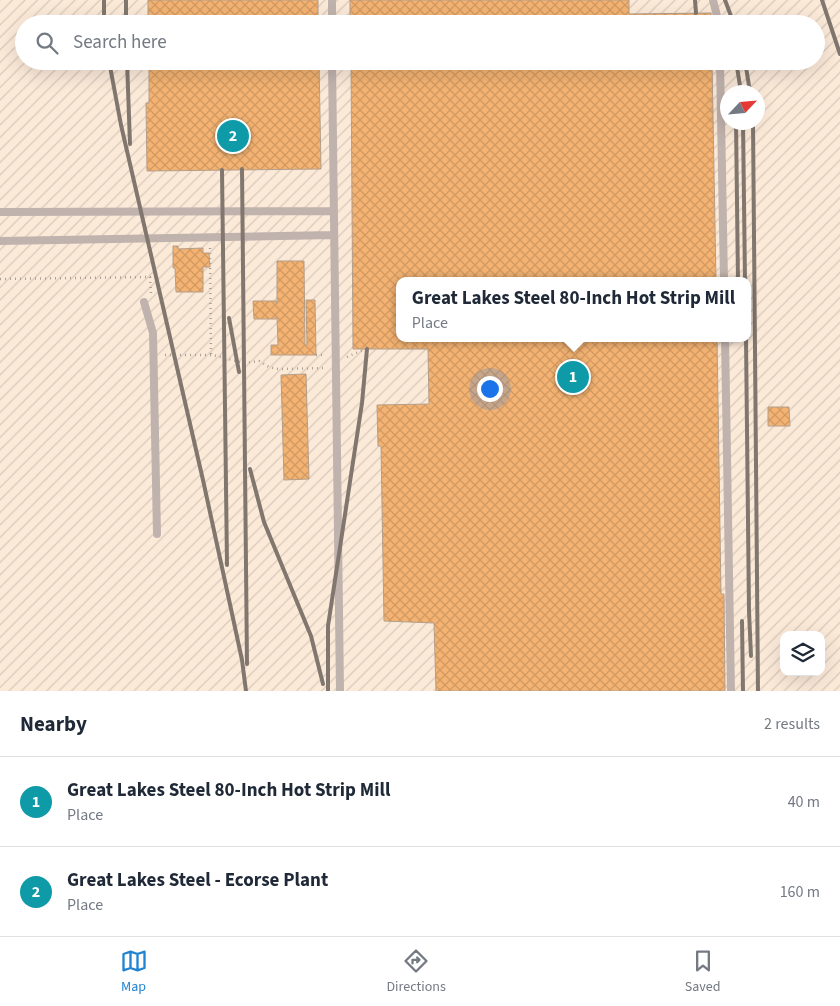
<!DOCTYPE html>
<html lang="en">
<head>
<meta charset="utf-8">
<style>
  :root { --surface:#fff; --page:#f6f6f7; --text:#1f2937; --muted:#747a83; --line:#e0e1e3; --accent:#2284cf }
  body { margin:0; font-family:"Source Sans 3",sans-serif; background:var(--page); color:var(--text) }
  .controls { position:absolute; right:15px; bottom:15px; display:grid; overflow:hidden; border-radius:10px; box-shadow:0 5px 20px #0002 }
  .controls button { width:45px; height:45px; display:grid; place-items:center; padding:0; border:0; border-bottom:1px solid var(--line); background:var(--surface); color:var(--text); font:25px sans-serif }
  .compass { position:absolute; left:720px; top:85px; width:45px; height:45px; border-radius:50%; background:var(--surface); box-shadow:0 5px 20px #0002; rotate:64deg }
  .you { position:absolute; left:489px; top:388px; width:18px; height:18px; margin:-12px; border:4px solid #fff; border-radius:50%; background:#1a73e8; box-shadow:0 0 0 8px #1a73e833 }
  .badge { display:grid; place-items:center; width:32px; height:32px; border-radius:50%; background:var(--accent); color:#fff; font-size:16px; font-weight:700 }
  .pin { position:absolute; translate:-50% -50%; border:2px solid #fff; box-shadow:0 1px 5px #0006 }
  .popup { position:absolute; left:396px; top:277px; width:355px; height:65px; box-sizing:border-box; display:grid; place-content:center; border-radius:10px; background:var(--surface); filter:drop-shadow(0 1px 4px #0005); font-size:16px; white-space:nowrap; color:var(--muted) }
  .popup b { font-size:19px; color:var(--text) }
  .popup::after { content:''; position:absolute; left:50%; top:100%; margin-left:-10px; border:10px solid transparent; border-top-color:var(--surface) }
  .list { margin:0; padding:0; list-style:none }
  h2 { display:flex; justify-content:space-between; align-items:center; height:65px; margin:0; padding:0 20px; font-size:21px }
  h2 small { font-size:16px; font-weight:400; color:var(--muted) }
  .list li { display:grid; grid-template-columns:32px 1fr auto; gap:15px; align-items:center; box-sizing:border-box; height:90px; padding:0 20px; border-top:1px solid var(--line) }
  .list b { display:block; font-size:19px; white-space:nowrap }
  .list p { margin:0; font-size:16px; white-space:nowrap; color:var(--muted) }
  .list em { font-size:16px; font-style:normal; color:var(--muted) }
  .icon { flex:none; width:28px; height:28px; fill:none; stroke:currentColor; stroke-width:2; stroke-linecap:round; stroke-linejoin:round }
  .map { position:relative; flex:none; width:840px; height:691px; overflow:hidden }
  .search { position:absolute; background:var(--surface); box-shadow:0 5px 20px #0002; left:15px; right:15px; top:15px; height:55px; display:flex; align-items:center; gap:12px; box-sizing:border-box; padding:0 18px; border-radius:28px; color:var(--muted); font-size:19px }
  .sheet { height:245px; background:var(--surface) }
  nav { display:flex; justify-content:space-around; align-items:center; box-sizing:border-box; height:70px; border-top:1px solid var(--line); background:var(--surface); font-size:14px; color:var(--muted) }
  nav a { display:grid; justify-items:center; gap:2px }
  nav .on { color:var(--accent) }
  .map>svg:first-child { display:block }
  .industrial { fill:url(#industrial-furrows); fill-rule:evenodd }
  .building { fill:url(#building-cross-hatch); stroke:#b49e89 }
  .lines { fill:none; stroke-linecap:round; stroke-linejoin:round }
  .path { stroke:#a89f96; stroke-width:2.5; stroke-dasharray:1 4; stroke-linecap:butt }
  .service { stroke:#c0b2ad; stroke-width:8 }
  .rail { stroke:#81776f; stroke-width:4 }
</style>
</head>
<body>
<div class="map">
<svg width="840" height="691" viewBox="0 0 840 691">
  <defs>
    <pattern id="industrial-furrows" width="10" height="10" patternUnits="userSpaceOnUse" patternTransform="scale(1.25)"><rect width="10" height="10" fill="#fcead9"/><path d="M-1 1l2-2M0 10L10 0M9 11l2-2" fill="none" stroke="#d9c9ba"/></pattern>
    <pattern id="building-cross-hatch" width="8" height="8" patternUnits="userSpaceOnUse" patternTransform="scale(1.25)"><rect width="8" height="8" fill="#f4b372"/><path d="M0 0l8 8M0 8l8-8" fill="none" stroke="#d29a62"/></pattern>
  </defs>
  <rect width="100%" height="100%" fill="#fff5ec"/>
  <!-- industrial -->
  <path class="industrial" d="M0,0H840V691H0ZM24,24H816V61H24ZM728,92H758V122H728ZM399,281H747V338H399ZM784,635H821V672H784Z"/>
  <!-- building -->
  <path class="building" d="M148,0H318V24H148Z
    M350,0H629V14L711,13V24H350Z
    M149,61H319L321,169L147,171L146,103H149Z
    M351,61H712L716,281H399V338H717L721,594H724L725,691H436L434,623L384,621L381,446H378L377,405L429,404L428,349H353Z
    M173,246H178V249L203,248V253H209L210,267H203V292H176L175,268H173Z
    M277,261H304L305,345H307L306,300H315L316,355H271V345H278L277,317H276V319H254L253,301H276V303H277Z
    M306,374L309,479L284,480L281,375Z
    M768,407H789L790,426H768Z"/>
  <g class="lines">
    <!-- path -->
    <path class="path" d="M210,248L211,355
      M0,279L150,277L151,293
      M165,355H213L244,363L259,361L269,367L278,369L326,368
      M316,355H324
      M347,357L365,349"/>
    <!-- service -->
    <path class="service" d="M332,0V24
      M713,0L719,24
      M332,61L340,691
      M720,61L724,281
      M0,212L333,211
      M0,241L334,235
      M144,302L153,333L157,534
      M725,338L731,691"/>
    <!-- rail -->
    <path class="rail" d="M104,0V24
      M126,0V24
      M695,0L696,13
      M725,0L734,24
      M822,0L840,54
      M109,61L121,125L203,480L231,609L242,660L246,691
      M127,61L130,144
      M736,61L741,92
      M745,61L750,92
      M736,122L738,281
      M743,122L745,281
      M753,122L758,691
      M242,169L247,664
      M222,170L227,565
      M229,318L239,372
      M746,338L749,611L751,656
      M250,469L264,522L311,636L323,684
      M742,621L743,691
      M328,691V626L362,403L367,349"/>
  </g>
</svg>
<div class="controls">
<button><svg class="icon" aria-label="layers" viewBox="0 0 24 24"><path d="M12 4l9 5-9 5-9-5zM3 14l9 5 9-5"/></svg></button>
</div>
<svg class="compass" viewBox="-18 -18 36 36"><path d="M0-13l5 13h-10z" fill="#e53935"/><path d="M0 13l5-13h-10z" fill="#747a83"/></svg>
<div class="you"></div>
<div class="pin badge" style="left:573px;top:377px;background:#0f9aa8">1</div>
<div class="popup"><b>Great Lakes Steel 80-Inch Hot Strip Mill</b>Place</div>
<div class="pin badge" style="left:233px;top:136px;background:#0f9aa8">2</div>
<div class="search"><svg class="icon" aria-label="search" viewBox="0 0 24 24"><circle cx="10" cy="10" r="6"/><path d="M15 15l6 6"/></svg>Search here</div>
</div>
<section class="sheet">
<h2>Nearby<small>2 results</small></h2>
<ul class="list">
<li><span class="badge" style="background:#0f9aa8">1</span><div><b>Great Lakes Steel 80-Inch Hot Strip Mill</b><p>Place</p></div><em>40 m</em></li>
<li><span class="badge" style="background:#0f9aa8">2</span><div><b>Great Lakes Steel - Ecorse Plant</b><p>Place</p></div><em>160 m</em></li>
</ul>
</section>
<nav>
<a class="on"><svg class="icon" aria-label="map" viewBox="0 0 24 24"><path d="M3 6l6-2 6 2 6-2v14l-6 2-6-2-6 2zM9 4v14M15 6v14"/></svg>Map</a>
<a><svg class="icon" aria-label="directions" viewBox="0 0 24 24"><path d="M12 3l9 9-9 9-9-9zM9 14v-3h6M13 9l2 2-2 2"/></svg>Directions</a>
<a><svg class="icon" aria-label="saved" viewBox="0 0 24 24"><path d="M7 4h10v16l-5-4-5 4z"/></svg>Saved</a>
</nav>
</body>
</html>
